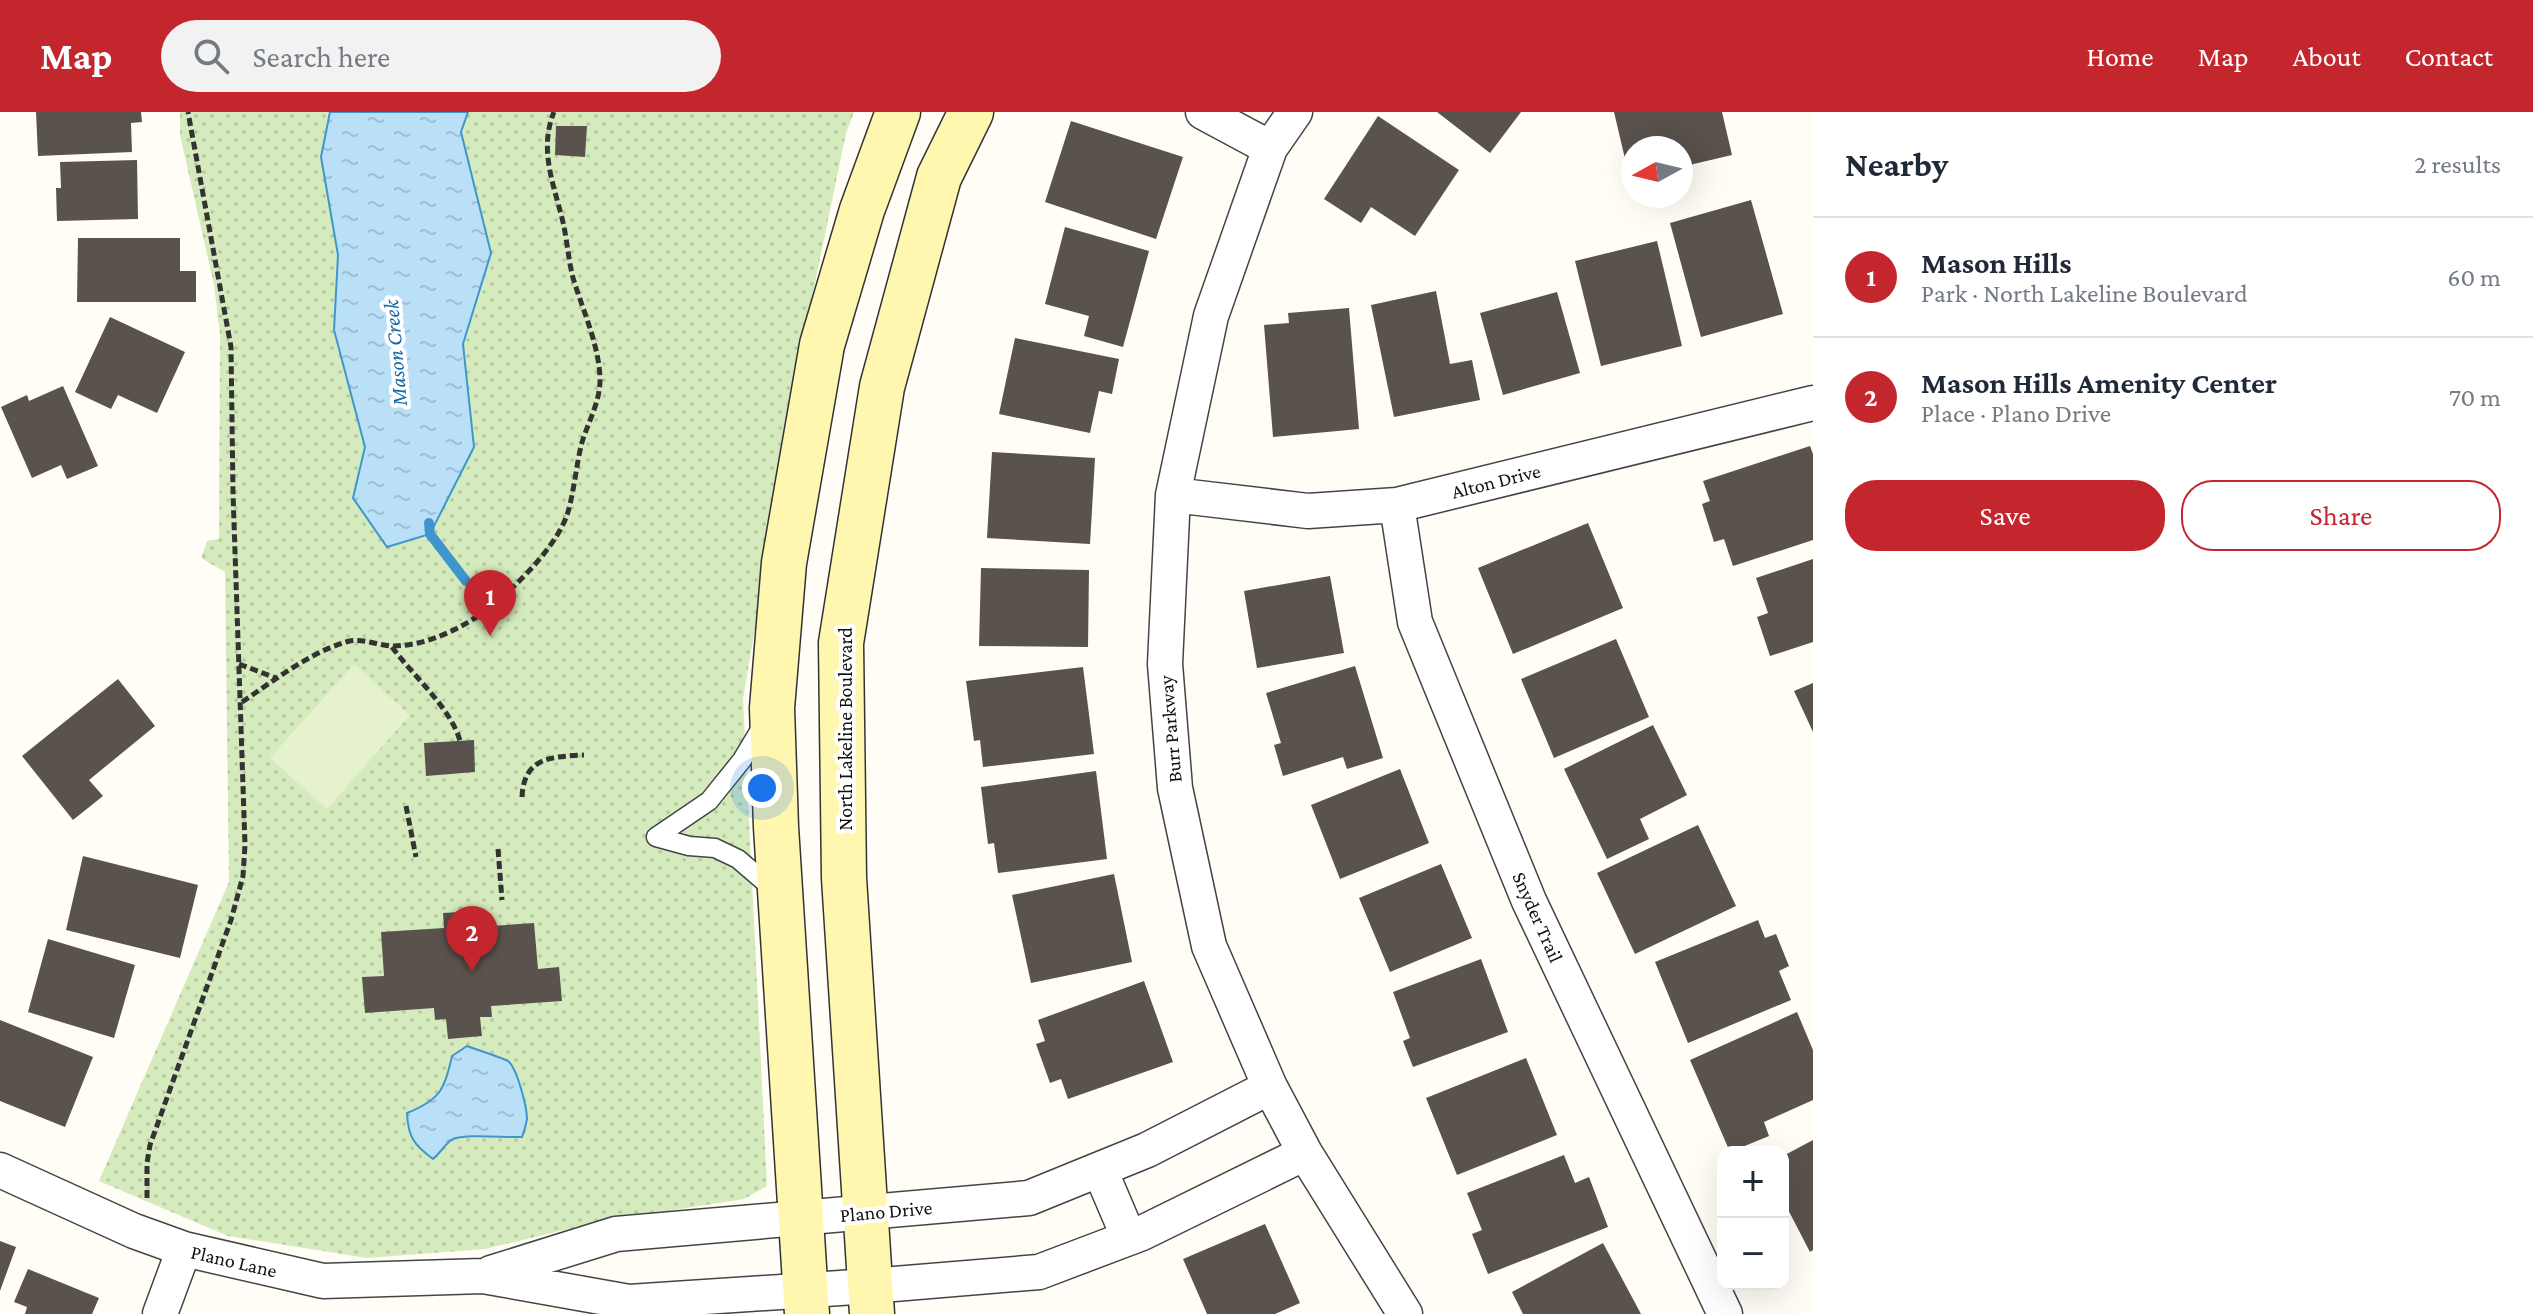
<!DOCTYPE html>
<html lang="en">
<head>
<meta charset="utf-8">
<style>
  :root { --surface:#fff; --page:#f2f2f3; --text:#1f2937; --muted:#747a83; --line:#e0e1e3; --accent:#c4262e }
  body { margin:0; font-family:"Crimson Pro",serif; background:var(--page); color:var(--text) }
  .controls { position:absolute; right:24px; bottom:24px; display:grid; overflow:hidden; border-radius:16px; box-shadow:0 8px 32px #0002 }
  .controls button { width:72px; height:72px; display:grid; place-items:center; padding:0; border:0; border-bottom:2px solid var(--line); background:var(--surface); color:var(--text); font:40px sans-serif }
  .compass { position:absolute; left:1621px; top:24px; width:72px; height:72px; border-radius:50%; background:var(--surface); box-shadow:0 8px 32px #0002; rotate:262deg }
  .you { position:absolute; left:762px; top:676px; width:28px; height:28px; margin:-20px; border:6px solid #fff; border-radius:50%; background:#1a73e8; box-shadow:0 0 0 12px #1a73e833 }
  .badge { display:grid; place-items:center; width:52px; height:52px; border-radius:50%; background:var(--accent); color:#fff; font-size:26px; font-weight:700 }
  .pin { position:absolute; translate:-50% -66px; filter:drop-shadow(0 2px 4px #0008) }
  .pin::after { content:''; position:absolute; top:42px; width:28px; height:24px; background:inherit; clip-path:polygon(0 0,100% 0,50% 100%) }
  .list { margin:0; padding:0; list-style:none }
  h2 { display:flex; justify-content:space-between; align-items:center; height:104px; margin:0; padding:0 32px; font-size:34px }
  h2 small { font-size:26px; font-weight:400; color:var(--muted) }
  .list li { display:grid; grid-template-columns:52px 1fr auto; gap:24px; align-items:center; box-sizing:border-box; height:120px; padding:0 32px; border-top:2px solid var(--line) }
  .list b { display:block; font-size:30px; white-space:nowrap }
  .list p { margin:0; font-size:26px; white-space:nowrap; color:var(--muted) }
  .list em { font-size:26px; font-style:normal; color:var(--muted) }
  .actions { display:flex; gap:16px; padding:24px 32px }
  .actions a { flex:1; padding:18px 0; border:2px solid var(--accent); border-radius:32px; text-align:center; font-size:28px; color:var(--accent) }
  .actions .main { background:var(--accent); color:#fff }
  .icon { flex:none; width:44px; height:44px; fill:none; stroke:currentColor; stroke-width:2; stroke-linecap:round; stroke-linejoin:round }
  .map { position:relative; flex:none; width:1813px; height:1202px; overflow:hidden }
  header { display:flex; align-items:center; gap:48px; box-sizing:border-box; height:112px; padding:0 40px; background:var(--accent); color:#fff }
  header strong { font-size:38px }
  nav { display:flex; gap:44px; margin-inline-start:auto; font-size:28px }
  .search { width:560px; height:72px; background:var(--page); display:flex; align-items:center; gap:20px; box-sizing:border-box; padding:0 28px; border-radius:44px; color:var(--muted); font-size:30px }
  main { display:flex }
  aside { flex:1; background:var(--surface) }
  .map>svg:first-child { display:block }
  .park { fill:url(#park-dots) }
  .pitch { fill:#e6f2cf }
  .water { fill:url(#water-ripples); stroke:#3f96cf; stroke-width:2 }
  .lines { fill:none; stroke-linecap:round; stroke-linejoin:round }
  .stream { stroke:#3f96cf; stroke-width:10 }
  .building { fill:#5a524d }
  .service-casing { stroke:#444; stroke-width:21 }
  .minor-casing { stroke:#444; stroke-width:37 }
  .secondary-casing { stroke:#333; stroke-width:47 }
  .path { stroke:#333; stroke-width:5; stroke-dasharray:8 4; stroke-linecap:butt }
  .service { stroke:#fff; stroke-width:18 }
  .minor { stroke:#fff; stroke-width:34 }
  .secondary { stroke:#fff6b0; stroke-width:44 }
  .labels { text-anchor:middle; dominant-baseline:central; stroke-width:8; stroke-linejoin:round; paint-order:stroke }
  .street-label { font-size:20px; fill:#111; stroke:#fff }
  .water-label { font-size:22px; font-style:italic; fill:#1768a6; stroke:#fff }
</style>
</head>
<body>
<header>
<strong>Map</strong>
<div class="search"><svg class="icon" aria-label="search" viewBox="0 0 24 24"><circle cx="10" cy="10" r="6"/><path d="M15 15l6 6"/></svg>Search here</div>
<nav><a>Home</a><a>Map</a><a>About</a><a>Contact</a></nav>
</header>
<main>
<div class="map">
<svg width="1813" height="1202" viewBox="0 0 1813 1202">
  <defs>
    <pattern id="park-dots" width="8" height="8" patternUnits="userSpaceOnUse" patternTransform="scale(2)"><rect width="8" height="8" fill="#d5ebbd"/><path d="M2 2h.1M6 6h.1" fill="none" stroke="#b6c8a1" stroke-width="1.8" stroke-linecap="round"/></pattern>
    <pattern id="water-ripples" width="26" height="14" patternUnits="userSpaceOnUse" patternTransform="scale(2)"><rect width="26" height="14" fill="#b9e0f7"/><path d="M2 4q2-2 4 0t4 0M15 11q2-2 4 0t4 0" fill="none" stroke="#9ebfd3"/></pattern>
  </defs>
  <rect width="100%" height="100%" fill="#fffdf5"/>
  <!-- park -->
  <path class="park" d="M180,0H854L846,21L805,219L743,587L767,1074L744,1087L598,1110L485,1137L367,1146L228,1124L99,1069L229,770L225,460L201,446L207,429L219,427L220,222L214,173L180,23Z"/>
  <!-- pitch -->
  <path class="pitch" d="M354,552L410,603L327,697L270,646Z"/>
  <!-- water -->
  <path class="water" d="M330,0H468L461,20L491,141L463,232L474,335L430,422L387,435L353,386L365,335L334,218L338,143L321,45Z
    M467,934C475,937 505,947 508,949C517,956 527,995 527,1007C526,1013 524,1020 522,1025C507,1026 462,1021 451,1028C445,1033 439,1042 433,1047C414,1033 408,1025 407,1001C440,988 445,977 452,944Z"/>
  <g class="lines">
    <!-- stream -->
    <path class="stream" d="M429,411L430,422L466,469"/>
  </g>
  <!-- building -->
  <path class="building" d="M36,0H141L142,10L131,11L132,40L38,44Z
    M1437,0H1521L1490,41Z
    M1614,0H1722L1732,43L1681,55V36H1633V67L1630,68Z
    M1378,4L1459,58L1415,124L1371,95L1361,111L1324,87Z
    M1071,9L1183,45L1156,127L1045,90Z
    M556,14H587L585,45L555,43Z
    M137,48L138,107L57,109L56,76H61L60,50Z
    M1751,88L1783,202L1701,225L1670,111Z
    M1065,115L1149,139L1123,235L1084,224L1089,204L1045,192Z
    M78,126H180V159H196V190H77Z
    M1657,129L1682,234L1601,254L1575,149Z
    M1436,179L1450,252L1472,248L1480,288L1394,305L1371,193Z
    M1557,180L1580,261L1503,283L1480,201Z
    M1349,196L1359,317L1273,325L1264,213L1289,211L1288,201Z
    M110,205L185,240L157,301L118,283L111,297L75,280Z
    M1015,226L1119,247L1112,282L1099,279L1090,321L999,302Z
    M63,274L98,354L67,367L61,353L32,366L1,295L27,283L29,289Z
    M1810,334L1813,342V428L1733,454L1724,427L1714,430L1702,392L1710,389L1703,369Z
    M992,340L1095,346L1090,432L987,426Z
    M1588,411L1623,496L1513,542L1478,456Z
    M1813,447V530L1770,544L1757,505L1768,501L1756,466Z
    M981,456L1089,458L1088,535L979,534Z
    M1330,464L1344,541L1257,556L1244,479Z
    M1616,527L1649,605L1554,646L1521,567Z
    M1355,554L1383,646L1347,657L1343,645L1283,664L1274,633L1281,631L1266,581Z
    M1083,555L1094,642L983,655L980,628L974,629L966,569Z
    M118,567L155,614L89,668L103,684L73,708L22,644Z
    M1813,571V620L1794,579Z
    M1653,613L1687,683L1640,707L1649,727L1607,747L1564,657Z
    M474,628L475,660L426,664L424,631Z
    M1400,657L1429,731L1340,767L1311,693Z
    M1096,659L1107,747L998,761L994,731L988,732L981,675Z
    M1698,713L1736,794L1635,842L1597,761Z
    M83,744L198,773L180,846L66,818Z
    M1441,752L1472,826L1390,860L1359,786Z
    M1114,762L1132,850L1031,871L1012,783Z
    M477,799L478,815L534,811L538,857L559,855L562,889L491,894L492,905H480L482,924L448,927L446,907L435,908L434,896L365,901L362,865L384,864L381,820L444,816L443,801Z
    M1758,808L1765,826L1776,822L1789,854L1779,859L1791,888L1688,931L1655,850Z
    M48,827L135,853L114,926L28,900Z
    M1481,847L1508,920L1413,955L1403,929L1410,926L1393,880Z
    M1144,869L1173,950L1068,987L1061,967L1050,971L1036,932L1045,929L1038,908Z
    M1797,900L1813,938V988L1764,1010L1769,1024L1730,1040L1690,948Z
    M0,908L93,945L65,1015L0,989Z
    M1526,946L1557,1023L1457,1063L1426,986Z
    M1813,1028V1138L1810,1140L1783,1088V1044Z
    M1564,1043L1575,1071L1589,1065L1608,1115L1488,1162L1472,1122L1482,1118L1467,1081Z
    M1265,1112L1300,1191L1275,1202H1207L1183,1147Z
    M0,1129L16,1135L0,1179Z
    M1603,1131L1641,1202H1523L1512,1180Z
    M28,1157L99,1186L92,1202H25L27,1195L14,1190Z"/>
  <g class="lines">
    <defs>
      <path id="service" d="M656,725L709,689L742,648L763,613
        M656,725L689,734L715,736L738,747L774,778"/>
      <path id="minor" d="M1203,0L1270,36
        M1295,0L1270,36L1211,204L1173,383L1165,552L1175,676L1209,834L1270,975L1305,1041L1405,1202
        M1173,383L1308,399L1397,393L1813,291
        M1397,393L1415,510L1529,789L1725,1202
        M0,1058L134,1119L184,1137L323,1169L483,1164L629,1190L870,1174L1039,1160L1142,1121L1305,1041
        M1100,1058L1129,1126
        M491,1161L616,1122L1029,1086L1147,1038L1270,975
        M160,1202L184,1137"/>
      <path id="secondary" d="M807,1202L776,715L772,596L784,451L822,233L862,98L898,0
        M872,1202L844,766L841,531L882,275L939,65L971,0"/>
    </defs>
    <!-- service casing -->
    <use href="#service" class="service-casing"/>
    <!-- minor casing -->
    <use href="#minor" class="minor-casing"/>
    <!-- secondary casing -->
    <use href="#secondary" class="secondary-casing"/>
    <!-- path -->
    <path class="path" d="M392,535C413,564 451,596 460,629
      M239,552L276,566
      M242,590C275,568 307,542 346,530C362,525 378,534 394,534C430,533 465,515 493,493C519,471 558,433 568,400C574,379 576,356 581,334C587,311 601,290 600,265C598,230 583,199 573,166C568,146 567,126 562,106C553,71 539,36 554,0
      M522,685C524,644 552,645 584,643
      M406,694L416,745
      M498,737L502,788
      M147,1086V1051L150,1033L231,808L243,764L245,733L233,381L231,235L188,0"/>
    <!-- service -->
    <use href="#service" class="service"/>
    <!-- minor -->
    <use href="#minor" class="minor"/>
    <!-- secondary -->
    <use href="#secondary" class="secondary"/>
  </g>
  <g class="labels">
    <!-- street labels -->
    <g class="street-label">
      <text transform="translate(1496 369) rotate(-14)">Alton Drive</text>
      <text transform="translate(845 617) rotate(-90)">North Lakeline Boulevard</text>
      <text transform="translate(1170 617) rotate(-95)">Burr Parkway</text>
      <text transform="translate(1538 805) rotate(66)">Snyder Trail</text>
      <text transform="translate(886 1099) rotate(-5)">Plano Drive</text>
      <text transform="translate(234 1149) rotate(13)">Plano Lane</text>
    </g>
    <!-- water labels -->
    <g class="water-label">
      <text transform="translate(395 241) rotate(-95)">Mason Creek</text>
    </g>
  </g>
</svg>
<div class="controls">
<button>+</button>
<button>−</button>
</div>
<svg class="compass" viewBox="-18 -18 36 36"><path d="M0-13l5 13h-10z" fill="#e53935"/><path d="M0 13l5-13h-10z" fill="#747a83"/></svg>
<div class="you"></div>
<div class="pin badge" style="left:490px;top:524px">1</div>
<div class="pin badge" style="left:472px;top:860px">2</div>
</div>
<aside>
<h2>Nearby<small>2 results</small></h2>
<ul class="list">
<li><span class="badge">1</span><div><b>Mason Hills</b><p>Park · North Lakeline Boulevard</p></div><em>60 m</em></li>
<li><span class="badge">2</span><div><b>Mason Hills Amenity Center</b><p>Place · Plano Drive</p></div><em>70 m</em></li>
</ul>
<div class="actions"><a class="main">Save</a><a>Share</a></div>
</aside>
</main>
</body>
</html>
